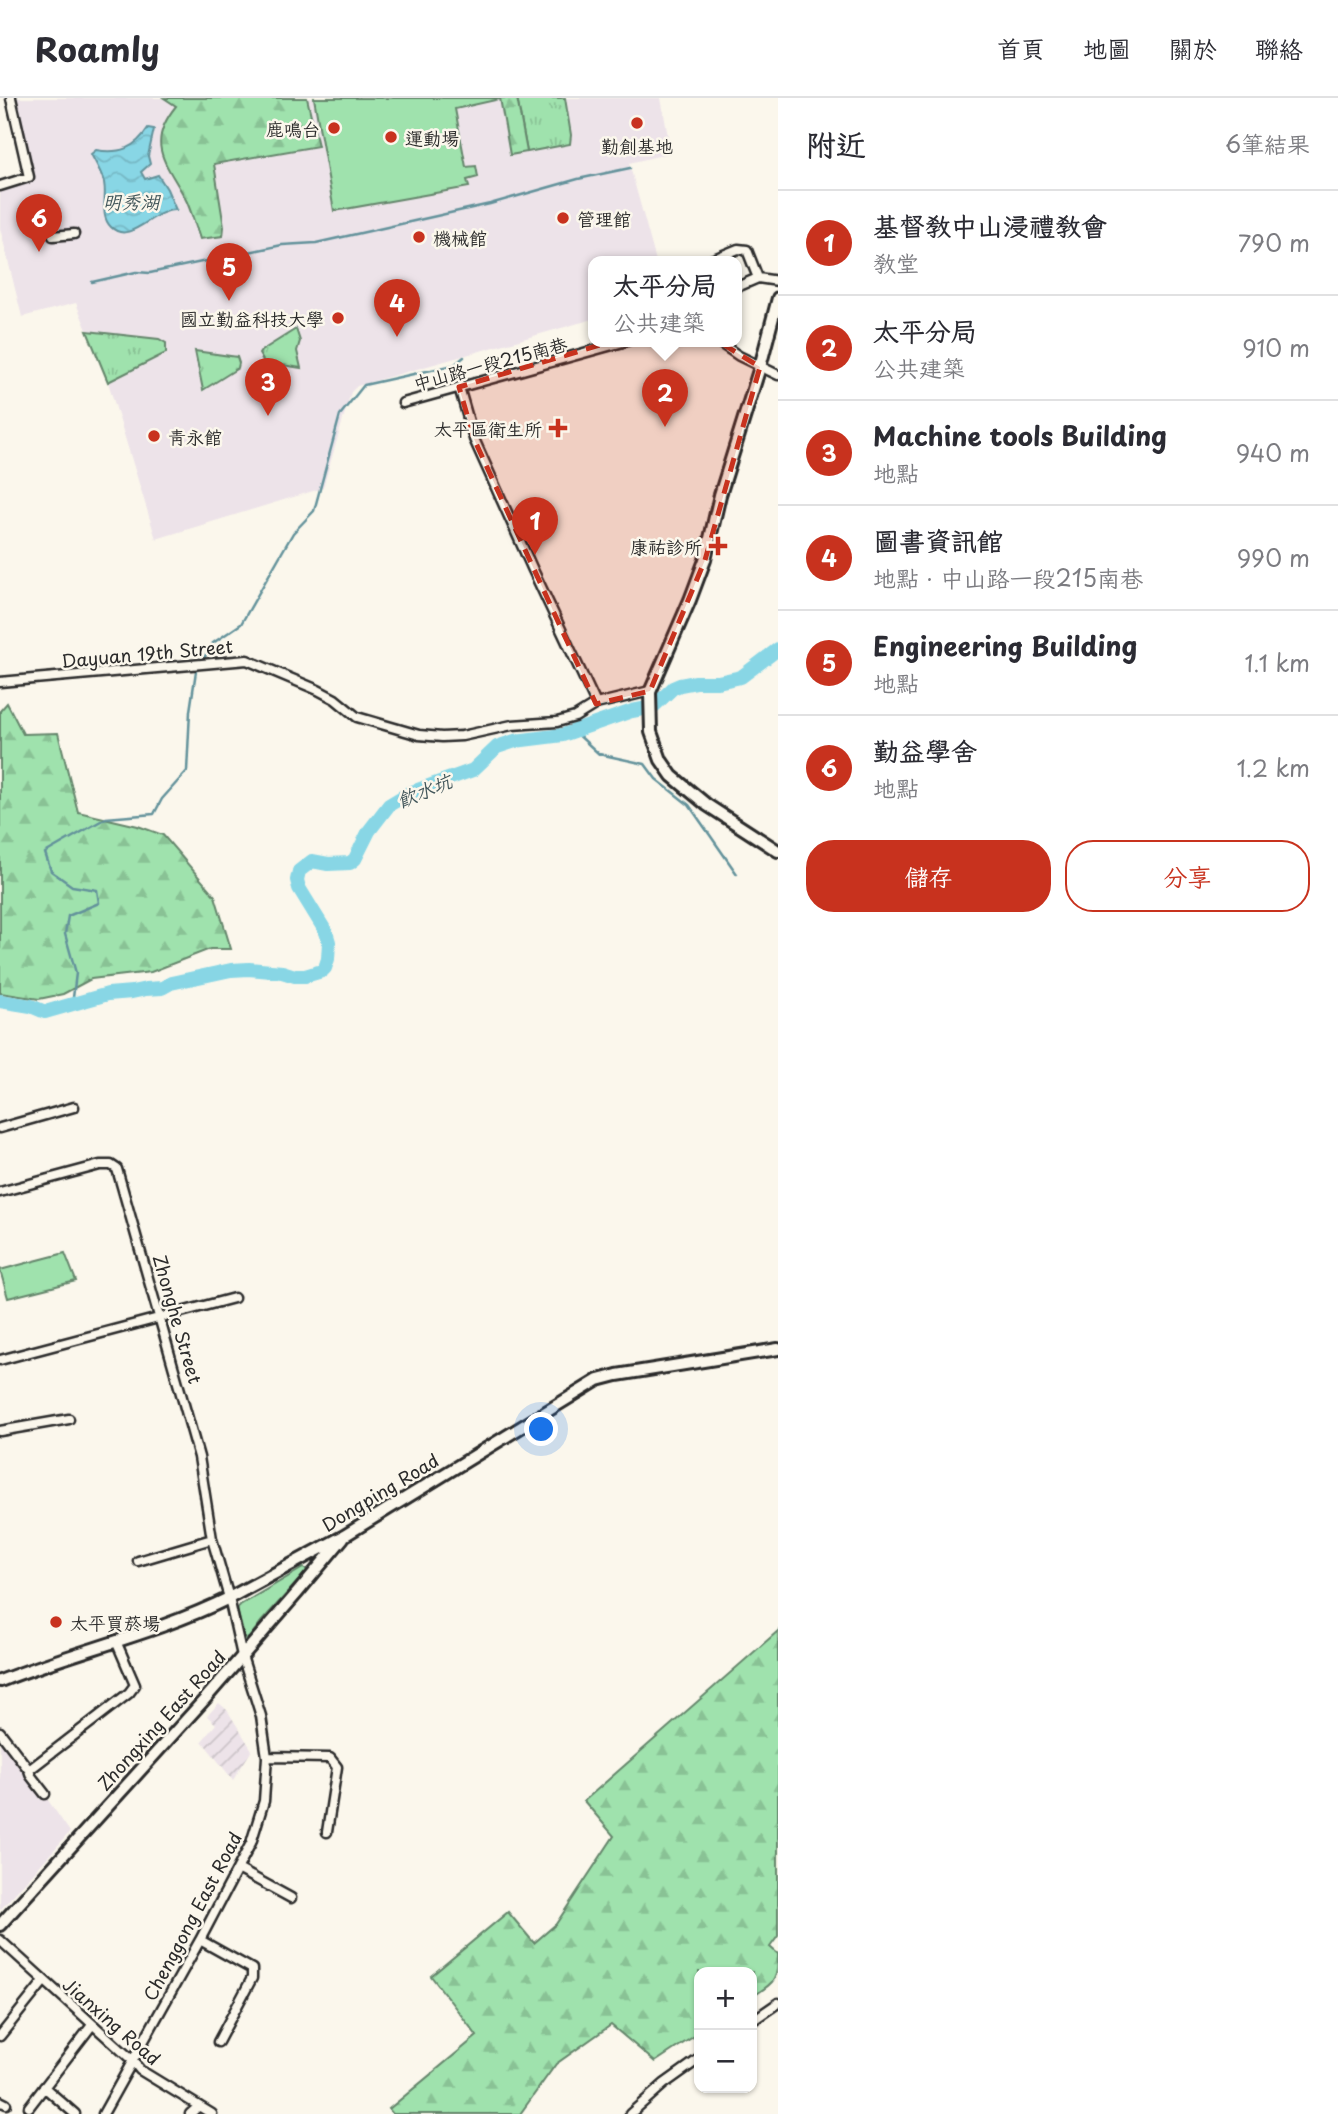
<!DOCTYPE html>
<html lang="zh-TW">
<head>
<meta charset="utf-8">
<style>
  :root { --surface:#fff; --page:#f7f7f7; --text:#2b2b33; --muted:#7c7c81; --line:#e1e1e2; --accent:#c8321e }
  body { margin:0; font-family:"Playpen Sans","LXGW WenKai TC",sans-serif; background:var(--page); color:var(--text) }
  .controls { position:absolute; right:21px; bottom:21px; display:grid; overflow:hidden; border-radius:14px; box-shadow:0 2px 5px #0004 }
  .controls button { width:63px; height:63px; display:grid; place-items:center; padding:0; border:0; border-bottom:2px solid var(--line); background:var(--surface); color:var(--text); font:35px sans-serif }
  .you { position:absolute; left:542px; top:1332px; width:24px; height:24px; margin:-18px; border:5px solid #fff; border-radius:50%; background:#1a73e8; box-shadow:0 0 0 10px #1a73e833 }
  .badge { display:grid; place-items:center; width:46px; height:46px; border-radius:50%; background:var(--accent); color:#fff; font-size:23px; font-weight:700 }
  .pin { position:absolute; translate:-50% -58px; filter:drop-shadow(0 2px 4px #0008) }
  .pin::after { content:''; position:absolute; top:37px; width:24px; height:21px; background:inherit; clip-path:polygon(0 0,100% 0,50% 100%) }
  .popup { position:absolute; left:588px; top:158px; width:154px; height:91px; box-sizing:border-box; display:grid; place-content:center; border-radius:14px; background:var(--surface); filter:drop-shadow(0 2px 5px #0005); font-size:23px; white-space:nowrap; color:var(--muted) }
  .popup b { font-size:26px; color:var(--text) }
  .popup::after { content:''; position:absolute; left:50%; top:100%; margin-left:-14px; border:14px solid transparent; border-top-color:var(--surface) }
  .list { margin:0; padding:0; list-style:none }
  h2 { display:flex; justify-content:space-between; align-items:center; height:91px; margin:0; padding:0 28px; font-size:30px }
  h2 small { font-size:23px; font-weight:400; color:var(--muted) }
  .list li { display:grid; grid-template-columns:46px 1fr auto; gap:21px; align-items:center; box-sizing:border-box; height:105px; padding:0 28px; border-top:2px solid var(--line) }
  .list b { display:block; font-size:26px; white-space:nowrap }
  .list p { margin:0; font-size:23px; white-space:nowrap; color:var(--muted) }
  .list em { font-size:23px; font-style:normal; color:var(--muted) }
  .actions { display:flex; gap:14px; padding:21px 28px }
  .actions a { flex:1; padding:16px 0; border:2px solid var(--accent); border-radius:28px; text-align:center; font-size:24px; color:var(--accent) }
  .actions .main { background:var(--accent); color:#fff }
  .map { position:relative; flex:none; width:778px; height:2016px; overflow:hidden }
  header { display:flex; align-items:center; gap:42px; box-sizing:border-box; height:98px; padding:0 35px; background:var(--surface); border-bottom:2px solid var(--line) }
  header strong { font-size:33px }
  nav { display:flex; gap:38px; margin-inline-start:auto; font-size:24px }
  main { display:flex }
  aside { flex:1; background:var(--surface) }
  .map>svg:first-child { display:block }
  .built { fill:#ede3e9 }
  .industrial { fill:url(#industrial-furrows) }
  .grass { fill:url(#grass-tufts); stroke:#65866c; stroke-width:2 }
  .forest { fill:url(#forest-firs); stroke:#65866c; stroke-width:2 }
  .park { fill:#9fe2ad; stroke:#65866c; stroke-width:2 }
  .water { fill:url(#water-waves); stroke:#63929b; stroke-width:2 }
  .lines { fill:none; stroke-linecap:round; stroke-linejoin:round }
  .stream { stroke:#63929b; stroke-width:2.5 }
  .river { stroke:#88d6e5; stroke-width:14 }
  .street-casing { stroke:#2b2b2b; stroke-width:13 }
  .secondary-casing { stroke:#2b2b2b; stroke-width:16 }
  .street { stroke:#fbf7ec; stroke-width:8 }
  .secondary { stroke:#fbf7ec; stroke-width:10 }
  .marked { fill:#c8321e; fill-opacity:0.2; stroke:#c8321e; stroke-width:5; stroke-dasharray:14 9; stroke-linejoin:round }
  .poi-dot { fill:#c8321e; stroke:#fbf7ec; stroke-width:2.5 }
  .labels { text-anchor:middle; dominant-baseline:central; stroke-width:5; stroke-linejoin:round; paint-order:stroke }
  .poi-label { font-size:18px; fill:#2b2b2b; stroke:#fbf7ec; text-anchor:start }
  .street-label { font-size:18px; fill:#2b2b2b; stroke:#fbf7ec }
  .water-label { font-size:19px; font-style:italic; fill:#42565a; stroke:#fbf7ec }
</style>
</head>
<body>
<header>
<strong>Roamly</strong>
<nav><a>首頁</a><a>地圖</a><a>關於</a><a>聯絡</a></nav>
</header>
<main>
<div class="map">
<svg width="778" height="2016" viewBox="0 0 778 2016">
  <defs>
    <pattern id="industrial-furrows" width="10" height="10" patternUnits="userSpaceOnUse" patternTransform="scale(1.75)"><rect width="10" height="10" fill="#ede3e9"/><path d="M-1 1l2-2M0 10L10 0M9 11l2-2" fill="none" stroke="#cbc3c8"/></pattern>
    <pattern id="grass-tufts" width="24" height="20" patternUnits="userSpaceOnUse" patternTransform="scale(1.75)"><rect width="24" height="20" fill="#9fe2ad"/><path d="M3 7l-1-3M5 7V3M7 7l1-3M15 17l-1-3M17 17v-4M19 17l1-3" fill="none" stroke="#89c295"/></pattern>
    <pattern id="forest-firs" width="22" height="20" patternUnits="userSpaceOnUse" patternTransform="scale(1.75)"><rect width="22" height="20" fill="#9fe2ad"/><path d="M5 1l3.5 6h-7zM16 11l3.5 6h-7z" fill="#89c295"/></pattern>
    <pattern id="water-waves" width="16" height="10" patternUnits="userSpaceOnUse" patternTransform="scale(1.75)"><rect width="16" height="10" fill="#88d6e5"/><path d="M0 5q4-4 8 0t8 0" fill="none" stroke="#76b8c5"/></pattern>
  </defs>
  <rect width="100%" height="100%" fill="#fbf7ec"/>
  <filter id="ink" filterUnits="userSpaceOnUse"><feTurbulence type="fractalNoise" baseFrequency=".0143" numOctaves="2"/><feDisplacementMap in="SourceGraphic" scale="14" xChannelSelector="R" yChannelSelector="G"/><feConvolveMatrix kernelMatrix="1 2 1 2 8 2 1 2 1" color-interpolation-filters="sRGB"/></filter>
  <g filter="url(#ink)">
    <!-- built -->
    <path class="built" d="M13,0H661L671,55L629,65L656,163H593V221L357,288L351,294L323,390L156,441L108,284L76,205L22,219L0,130V89L33,80Z
      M0,1633L70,1734L0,1812Z"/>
    <!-- industrial -->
    <path class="industrial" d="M219,1605L227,1612L252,1652L233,1682L202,1643L216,1626L207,1618Z"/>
    <!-- grass -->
    <path class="grass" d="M517,0H565L571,37L570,46L527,54Z
      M296,231L300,243L297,253L301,270L264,264L259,256L261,253Z
      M87,233L159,241L166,245V255L108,284Z
      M195,253L237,259L239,265L238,270L203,292Z"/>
    <!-- forest -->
    <path class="forest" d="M164,0H307L318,48L214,66L224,129L223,138L200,141C196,129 192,116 187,104C169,67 143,49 176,8Z
      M500,0H517L527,54L510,57Z
      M7,605L23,636L58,635L78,714L138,728L163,737L215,798L231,851H210L151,874L91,881L63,896L39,901L0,895V613Z
      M778,1533V1838L770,1849L778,1856C778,1884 774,1884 752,1899V1874H699V1935L655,1964L611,1927L556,1966L520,2016H393L389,2011L477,1938L431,1878L508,1814L534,1845L556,1826L614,1738L584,1703Z"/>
    <!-- park -->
    <path class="park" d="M314,0H500V1L455,11L466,69L476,68L478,79L467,82L469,89L334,113Z
      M65,1155L76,1183L8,1200L0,1172Z
      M303,1470L308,1472L261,1524L249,1540L245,1541L237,1512L240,1507Z"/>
    <!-- water -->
    <path class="water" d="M148,30L154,31L148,58L150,66L141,74L145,81L158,77L167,91L176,112C153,111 130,148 111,129C98,116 109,97 103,81C100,72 95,64 91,56L96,52C119,56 135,51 148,30Z"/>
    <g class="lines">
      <!-- stream -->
      <path class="stream" d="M92,184L136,174L150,175L282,147L316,145L490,106L578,81L630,70
        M204,560L213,545L241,526L293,435L314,413L340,317L364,287L454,267L464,259
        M574,633L599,656L645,666L656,681L689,707L737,776
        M72,908L76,875L65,836L68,818L99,805L97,792L72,788L51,773L45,755L106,720L154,716L162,701L187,673L190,613L196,573"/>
      <!-- river -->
      <path class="river" d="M0,903L31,908L45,914L108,896L132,894L146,891L162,890L171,885L231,872L249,871L282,874L295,878H305L322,873L325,870L328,861L329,844L326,834L299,790L297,782L299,773L312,763L328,766L350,765L355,761L369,733L389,707L409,695L473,672L497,649L515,643L563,637L632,613L653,609L673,590L680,587L696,584H718L741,579L778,551"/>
      <defs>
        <path id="street" d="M0,88L29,79L11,0
          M53,138L74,136
          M709,163L738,151L747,152L758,180
          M737,189L758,180L778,183
          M717,243L739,258L778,277
          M459,289L474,341L533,472L596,606
          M403,305L627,243
          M0,584L247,562L318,592L335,601L357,619L419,637L442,639L462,638L512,627L557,624L575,619L596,606L650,593
          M0,1030L74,1009
          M0,1094L100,1067H111L117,1071L199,1359L212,1441L229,1500L242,1558L261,1618L267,1659L264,1703L251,1745L200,1842L103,2016
          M0,1262L234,1200
          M0,1333L69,1321
          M138,1463L212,1441
          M0,1634L29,1672L31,1678L45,1696
          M267,1659L330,1660L337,1669L327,1734
          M29,1672L129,1595L135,1587L116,1543
          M238,1771L291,1800
          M0,1842L132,1962L140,1972L212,2016
          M200,1842L252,1871V1880L218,1944
          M752,1923L778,1905
          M0,1938L44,1883
          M44,1989L75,2016
          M0,2003L6,2006
          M29,2009L92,1927
          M190,2016L199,2008
          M630,2016L664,1986L699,1961"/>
        <path id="secondary" d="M778,200L760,269L720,397L705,462L690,502L650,594L651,634L661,662L672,678L707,707L778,753
          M0,1583C75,1553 156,1536 229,1500L344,1438L598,1282L617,1277L778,1251
          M0,1827L205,1601L298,1494L343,1440"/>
      </defs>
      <!-- street casing -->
      <use href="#street" class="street-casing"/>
      <!-- secondary casing -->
      <use href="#secondary" class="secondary-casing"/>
      <!-- street -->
      <use href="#street" class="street"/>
      <!-- secondary -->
      <use href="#secondary" class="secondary"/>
    </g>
  </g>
  <!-- marked area -->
  <path class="marked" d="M684,222L760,269L705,462L650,593L596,606L474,341L459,289Z"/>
  <!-- markers -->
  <g class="poi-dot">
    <circle cx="637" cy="25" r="7"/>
    <circle cx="334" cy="30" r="7"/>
    <circle cx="391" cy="39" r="7"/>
    <circle cx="563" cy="120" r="7"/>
    <circle cx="419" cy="139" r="7"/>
    <circle cx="338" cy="220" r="7"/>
    <path d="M554.5 319.5h7v7h7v7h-7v7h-7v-7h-7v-7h7z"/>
    <circle cx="154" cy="338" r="7"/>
    <path d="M714.5 437.5h7v7h7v7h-7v7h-7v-7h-7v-7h7z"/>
    <circle cx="56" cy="1524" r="7"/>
  </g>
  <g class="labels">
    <!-- poi labels -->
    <g class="poi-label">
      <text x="320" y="30" text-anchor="end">鹿鳴台</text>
      <text x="405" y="39">運動場</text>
      <text x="637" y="47" text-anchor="middle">勤創基地</text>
      <text x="577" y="120">管理館</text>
      <text x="433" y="139">機械館</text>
      <text x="324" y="220" text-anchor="end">國立勤益科技大學</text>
      <text x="542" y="330" text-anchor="end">太平區衛生所</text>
      <text x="168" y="338">青永館</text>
      <text x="702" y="448" text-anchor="end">康祐診所</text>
      <text x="70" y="1524">太平買菸場</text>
    </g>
    <!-- street labels -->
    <g class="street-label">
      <text transform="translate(490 265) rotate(-15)">中山路一段215南巷</text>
      <text transform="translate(147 555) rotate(-5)">Dayuan 19th Street</text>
      <text transform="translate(178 1221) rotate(74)">Zhonghe Street</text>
      <text transform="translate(380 1394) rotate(-31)">Dongping Road</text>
      <text transform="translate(161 1622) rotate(-48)">Zhongxing East Road</text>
      <text transform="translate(192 1818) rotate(-62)">Chenggong East Road</text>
      <text transform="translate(112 1923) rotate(41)">Jianxing Road</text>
    </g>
    <!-- water labels -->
    <g class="water-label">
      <text x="131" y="103">明秀湖</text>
      <text transform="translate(424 692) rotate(-22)">飲水坑</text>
    </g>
  </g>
</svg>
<div class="controls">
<button>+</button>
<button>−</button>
</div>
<div class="you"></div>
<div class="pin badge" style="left:535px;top:457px">1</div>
<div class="pin badge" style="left:665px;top:329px">2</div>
<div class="popup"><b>太平分局</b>公共建築</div>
<div class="pin badge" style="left:268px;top:318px">3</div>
<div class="pin badge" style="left:397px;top:239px">4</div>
<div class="pin badge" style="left:229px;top:203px">5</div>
<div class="pin badge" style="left:39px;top:154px">6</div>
</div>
<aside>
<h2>附近<small>6筆結果</small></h2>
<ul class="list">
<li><span class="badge">1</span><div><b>基督教中山浸禮教會</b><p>教堂</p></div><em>790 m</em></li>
<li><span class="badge">2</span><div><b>太平分局</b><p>公共建築</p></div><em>910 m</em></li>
<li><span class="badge">3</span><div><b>Machine tools Building</b><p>地點</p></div><em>940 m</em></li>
<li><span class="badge">4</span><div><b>圖書資訊館</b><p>地點 · 中山路一段215南巷</p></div><em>990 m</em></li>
<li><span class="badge">5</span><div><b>Engineering Building</b><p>地點</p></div><em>1.1 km</em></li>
<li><span class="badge">6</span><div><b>勤益學舍</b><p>地點</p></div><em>1.2 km</em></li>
</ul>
<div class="actions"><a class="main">儲存</a><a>分享</a></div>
</aside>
</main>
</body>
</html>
